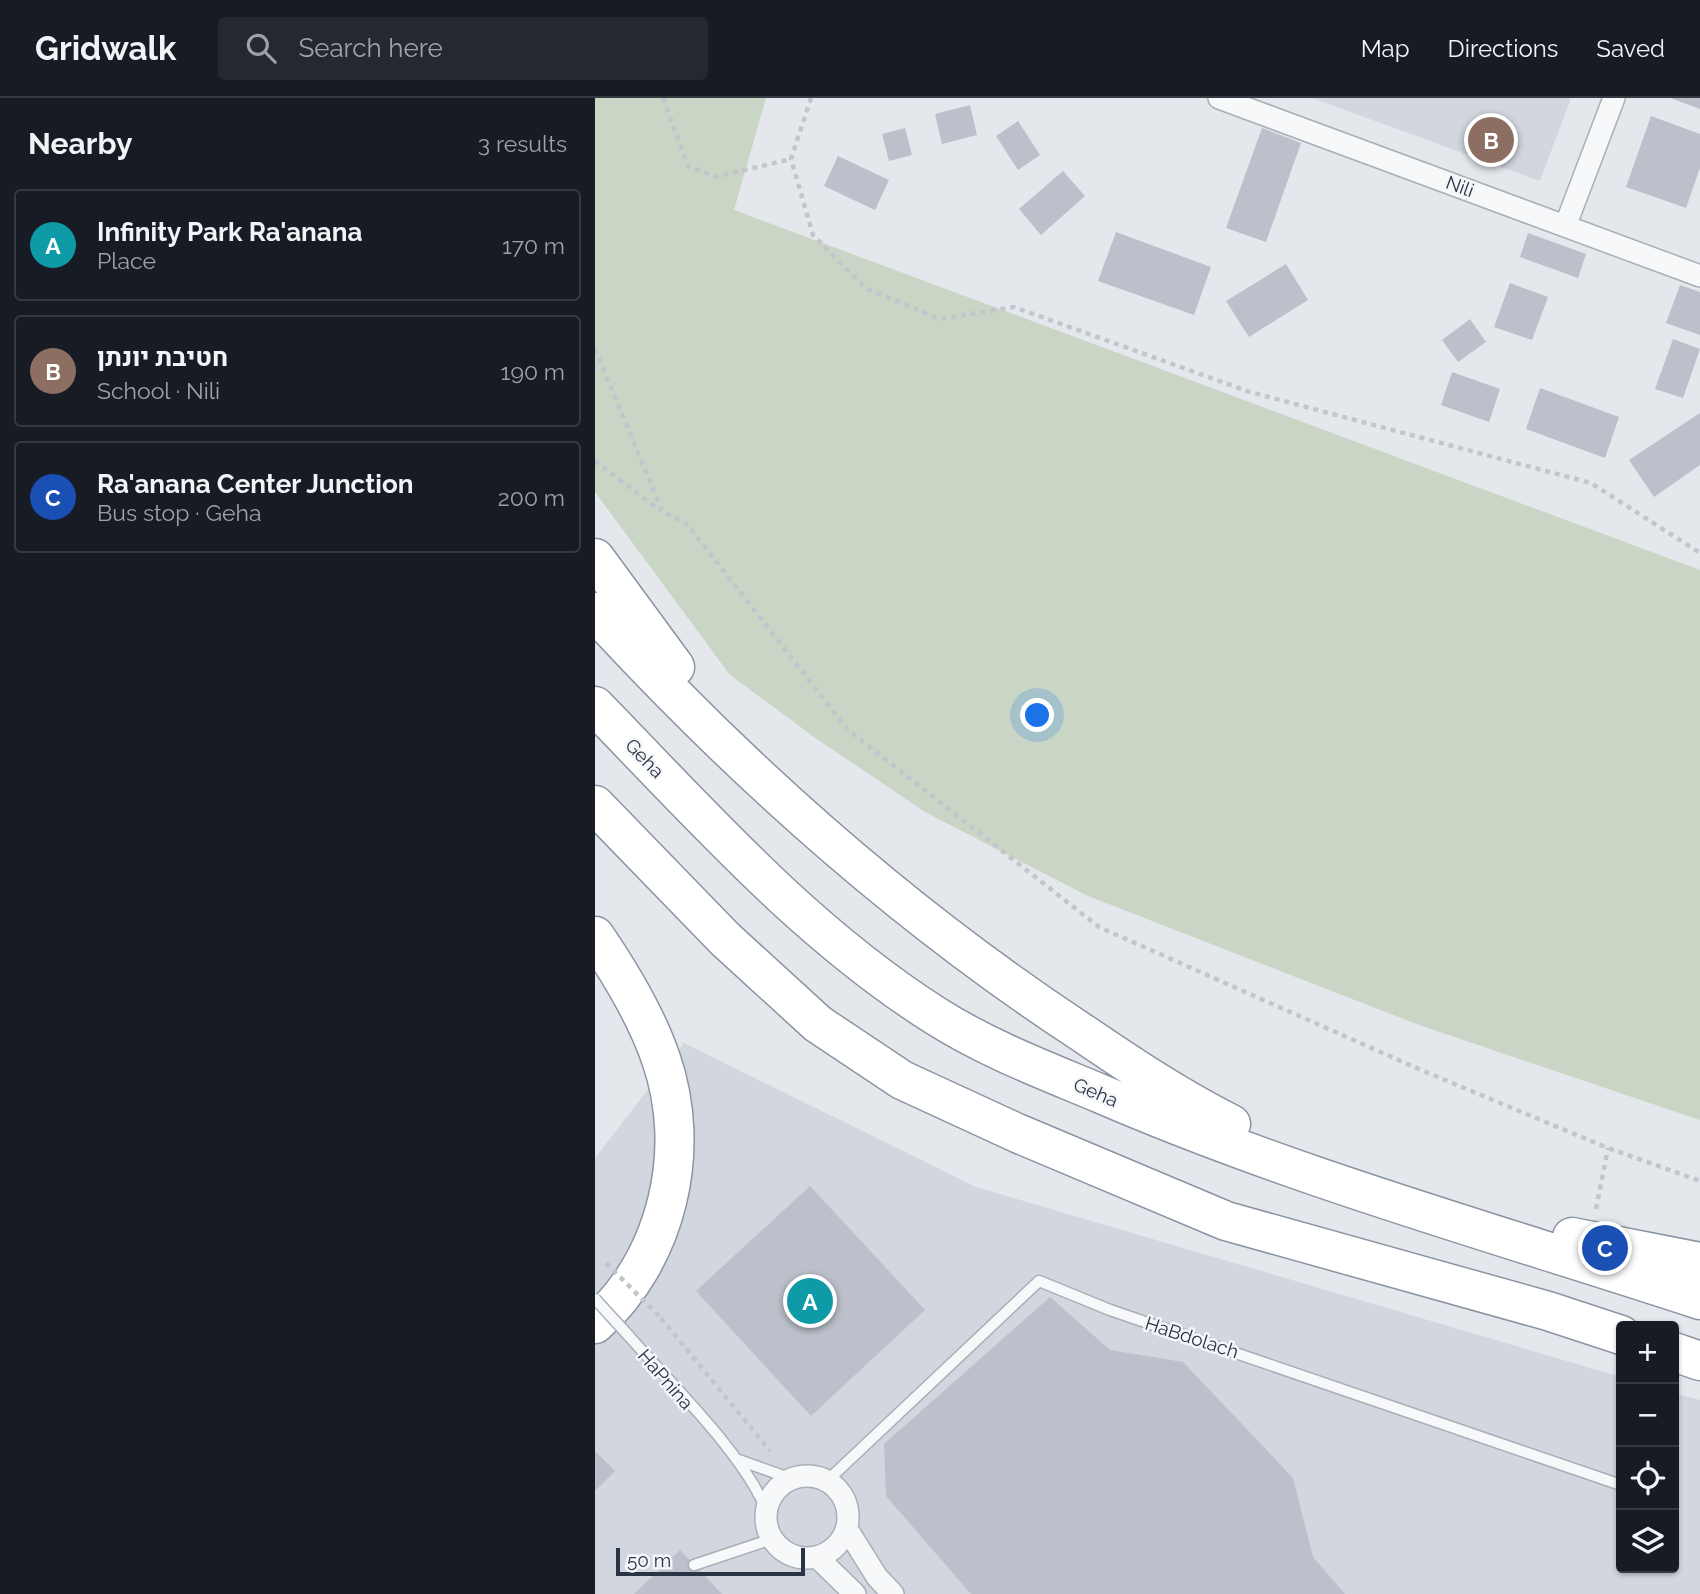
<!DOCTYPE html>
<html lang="en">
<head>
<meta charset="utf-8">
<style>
  :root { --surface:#171b24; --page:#242831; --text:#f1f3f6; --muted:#9ea1a6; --line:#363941; --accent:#d1495b }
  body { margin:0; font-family:Raleway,Heebo,sans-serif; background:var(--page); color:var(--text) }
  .controls { position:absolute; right:21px; bottom:21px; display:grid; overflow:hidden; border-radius:7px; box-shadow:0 2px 5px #0004 }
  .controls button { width:63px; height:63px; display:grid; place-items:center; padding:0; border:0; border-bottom:2px solid var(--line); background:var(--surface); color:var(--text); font:35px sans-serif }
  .scale { position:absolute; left:21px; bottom:18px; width:189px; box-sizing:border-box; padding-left:7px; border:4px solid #2b3445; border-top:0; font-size:19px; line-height:24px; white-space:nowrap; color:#2b3445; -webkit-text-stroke:5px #f4f6f9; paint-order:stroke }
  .you { position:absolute; left:443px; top:618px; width:24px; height:24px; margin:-18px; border:5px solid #fff; border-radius:50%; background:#1a73e8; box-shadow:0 0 0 10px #1a73e833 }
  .badge { display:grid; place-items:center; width:46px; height:46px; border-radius:50%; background:var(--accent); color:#fff; font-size:23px; font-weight:700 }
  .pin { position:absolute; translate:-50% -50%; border:4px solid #fff; box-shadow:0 2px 7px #0006 }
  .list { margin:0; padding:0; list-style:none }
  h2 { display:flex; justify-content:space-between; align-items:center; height:91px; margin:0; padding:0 28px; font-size:30px }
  h2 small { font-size:23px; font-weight:400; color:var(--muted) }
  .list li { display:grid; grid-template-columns:46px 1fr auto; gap:21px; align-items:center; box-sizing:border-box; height:112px; margin:0 14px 14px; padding:0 14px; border:2px solid var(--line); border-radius:7px }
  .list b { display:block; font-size:26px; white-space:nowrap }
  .list p { margin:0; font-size:23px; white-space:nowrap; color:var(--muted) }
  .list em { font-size:23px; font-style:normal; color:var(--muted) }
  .icon { flex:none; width:38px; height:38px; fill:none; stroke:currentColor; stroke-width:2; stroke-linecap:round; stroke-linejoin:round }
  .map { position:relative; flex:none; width:1105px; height:1496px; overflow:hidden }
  header { display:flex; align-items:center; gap:42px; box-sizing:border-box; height:98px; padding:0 35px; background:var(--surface); border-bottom:2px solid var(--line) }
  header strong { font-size:33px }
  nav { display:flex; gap:38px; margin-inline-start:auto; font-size:24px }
  .search { width:490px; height:63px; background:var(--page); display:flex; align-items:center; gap:18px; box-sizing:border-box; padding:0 24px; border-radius:7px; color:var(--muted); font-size:26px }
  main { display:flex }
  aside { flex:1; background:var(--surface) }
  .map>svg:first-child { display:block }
  .built { fill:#d2d6de }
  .green { fill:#c9d6c5 }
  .building { fill:#bbc0ca }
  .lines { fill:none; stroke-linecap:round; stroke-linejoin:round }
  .lane-casing { stroke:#a9aeb7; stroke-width:13 }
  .street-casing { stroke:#a9aeb7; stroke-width:24 }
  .highway-casing { stroke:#8b94a3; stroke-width:41 }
  .path { stroke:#c2c5cb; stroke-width:4.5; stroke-dasharray:5 5; stroke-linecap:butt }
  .lane { stroke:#f7f8fa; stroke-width:10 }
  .street { stroke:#f7f8fa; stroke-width:21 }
  .highway { stroke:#fff; stroke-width:38 }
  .lane-bridge-casing { stroke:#a9aeb7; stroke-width:13; stroke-linecap:butt }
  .path-bridge { stroke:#c2c5cb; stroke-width:4.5; stroke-dasharray:5 5; stroke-linecap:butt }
  .lane-bridge { stroke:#f7f8fa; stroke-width:10 }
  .labels { text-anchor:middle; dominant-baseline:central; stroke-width:5; stroke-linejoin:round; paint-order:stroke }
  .street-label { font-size:19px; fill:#2b3445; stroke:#f4f6f9 }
</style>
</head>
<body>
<header>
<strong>Gridwalk</strong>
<div class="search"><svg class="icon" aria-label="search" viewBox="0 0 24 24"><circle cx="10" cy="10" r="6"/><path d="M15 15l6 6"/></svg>Search here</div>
<nav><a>Map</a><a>Directions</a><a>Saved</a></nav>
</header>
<main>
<aside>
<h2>Nearby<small>3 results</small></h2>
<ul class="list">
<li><span class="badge" style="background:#0f9aa8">A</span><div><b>Infinity Park Ra'anana</b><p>Place</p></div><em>170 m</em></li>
<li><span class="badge" style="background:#8d6e63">B</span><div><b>חטיבת יונתן</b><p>School · Nili</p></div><em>190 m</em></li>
<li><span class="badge" style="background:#1a4fb4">C</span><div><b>Ra'anana Center Junction</b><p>Bus stop · Geha</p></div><em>200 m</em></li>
</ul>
</aside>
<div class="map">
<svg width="1105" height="1496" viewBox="0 0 1105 1496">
  <rect width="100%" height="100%" fill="#e4e7ec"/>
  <!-- built -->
  <path class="built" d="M717,0H976L945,83Z
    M89,945L381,1089L1026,1279V1470H1079V1295L1105,1302V1496H0V1060Z"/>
  <!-- green -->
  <path class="green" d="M0,0H171L139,112L1105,472V1022L824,927L493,798L330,714L219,639L135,577L0,394Z"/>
  <!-- building -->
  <path class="building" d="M1075,0H1105V11Z
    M375,7L382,37L347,46L340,16Z
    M1056,18L1105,36V70L1091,110L1031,89Z
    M423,23L445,57L423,72L401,38Z
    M310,30L317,57L294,63L287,36Z
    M667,30L706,45L671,144L631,130Z
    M243,58L294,82L280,112L229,88Z
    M468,73L490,98L446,137L424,111Z
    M521,134L616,169L599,217L503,183Z
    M933,135L991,156L983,180L925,159Z
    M691,166L713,202L654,239L631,203Z
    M915,185L953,199L937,242L899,229Z
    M1085,187L1105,194V237L1071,225Z
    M875,221L891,244L863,264L847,242Z
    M1078,241L1105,251L1088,300L1060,291Z
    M857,274L905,291L894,324L846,307Z
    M945,290L1024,319L1010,360L931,331Z
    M1105,315V367L1059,399L1034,362Z
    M215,1088L330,1212L216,1318L101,1193Z
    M455,1199L515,1252L588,1264L698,1380L718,1459L750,1496H376L291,1398L289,1346Z
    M0,1353L20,1373L0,1393Z
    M85,1452L127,1496H39Z"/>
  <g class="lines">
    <defs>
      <path id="lane" d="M33,1237C75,1285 150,1357 172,1414
        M141,1361L197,1381
        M232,1383L444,1183L515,1212L1026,1387
        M99,1467L177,1441"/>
      <path id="street" d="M624,0L1105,178
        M971,126L1019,0
        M171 1419a41 41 0 1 1 82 0a41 41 0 1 1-82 0Z
        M252,1431L282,1479L298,1496
        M223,1460L260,1496"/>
      <path id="highway" d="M0,460L80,569
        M0,514C145,672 304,814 483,932C533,966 582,999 636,1026
        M0,608C107,718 210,835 341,918C391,950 449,972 504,995C698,1079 904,1136 1105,1202
        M0,707L130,841L223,926L307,982L422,1035L631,1123L953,1213L1026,1237
        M0,838C26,876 51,917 66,961C98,1053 72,1161 0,1226
        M977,1139L1105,1164
        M1079,1254L1105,1263"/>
    </defs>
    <!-- lane casing -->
    <use href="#lane" class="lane-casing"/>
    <!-- street casing -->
    <use href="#street" class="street-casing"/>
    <!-- highway casing -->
    <use href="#highway" class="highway-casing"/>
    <!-- path -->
    <path class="path" d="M68,0L93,68L121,79L196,61
      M216,0L196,61L218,137L270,190L345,221L419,209L655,294L996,385L1105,455
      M0,251L67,413L92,426L252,631L504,829L826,972L1013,1050L1105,1083
      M0,363L66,413
      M1001,1111L1013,1050
      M66,1220L175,1353"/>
    <!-- lane -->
    <use href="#lane" class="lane"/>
    <!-- street -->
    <use href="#street" class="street"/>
    <!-- highway -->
    <use href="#highway" class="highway"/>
    <defs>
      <path id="lane-bridge" d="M0,1201L33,1237"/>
    </defs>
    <!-- lane-bridge casing -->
    <use href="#lane-bridge" class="lane-bridge-casing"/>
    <!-- path-bridge -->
    <path class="path-bridge" d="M11,1165L66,1220"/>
    <!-- lane-bridge -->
    <use href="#lane-bridge" class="lane-bridge"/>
  </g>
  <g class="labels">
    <!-- street labels -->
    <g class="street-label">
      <text transform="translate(865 88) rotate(20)">Nili</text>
      <text transform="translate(50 660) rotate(46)">Geha</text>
      <text transform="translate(501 994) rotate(23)">Geha</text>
      <text transform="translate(597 1239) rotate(18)">HaBdolach</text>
      <text transform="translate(71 1281) rotate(49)">HaPnina</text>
    </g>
  </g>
</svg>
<div class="controls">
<button>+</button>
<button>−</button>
<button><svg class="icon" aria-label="locate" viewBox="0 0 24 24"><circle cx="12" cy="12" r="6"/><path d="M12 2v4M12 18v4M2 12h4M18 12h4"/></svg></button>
<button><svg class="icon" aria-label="layers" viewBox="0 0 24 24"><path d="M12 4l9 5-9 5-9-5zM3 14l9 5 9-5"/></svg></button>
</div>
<div class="scale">50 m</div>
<div class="you"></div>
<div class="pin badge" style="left:215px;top:1203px;background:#0f9aa8">A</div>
<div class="pin badge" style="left:896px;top:42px;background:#8d6e63">B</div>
<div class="pin badge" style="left:1010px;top:1150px;background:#1a4fb4">C</div>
</div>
</main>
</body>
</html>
